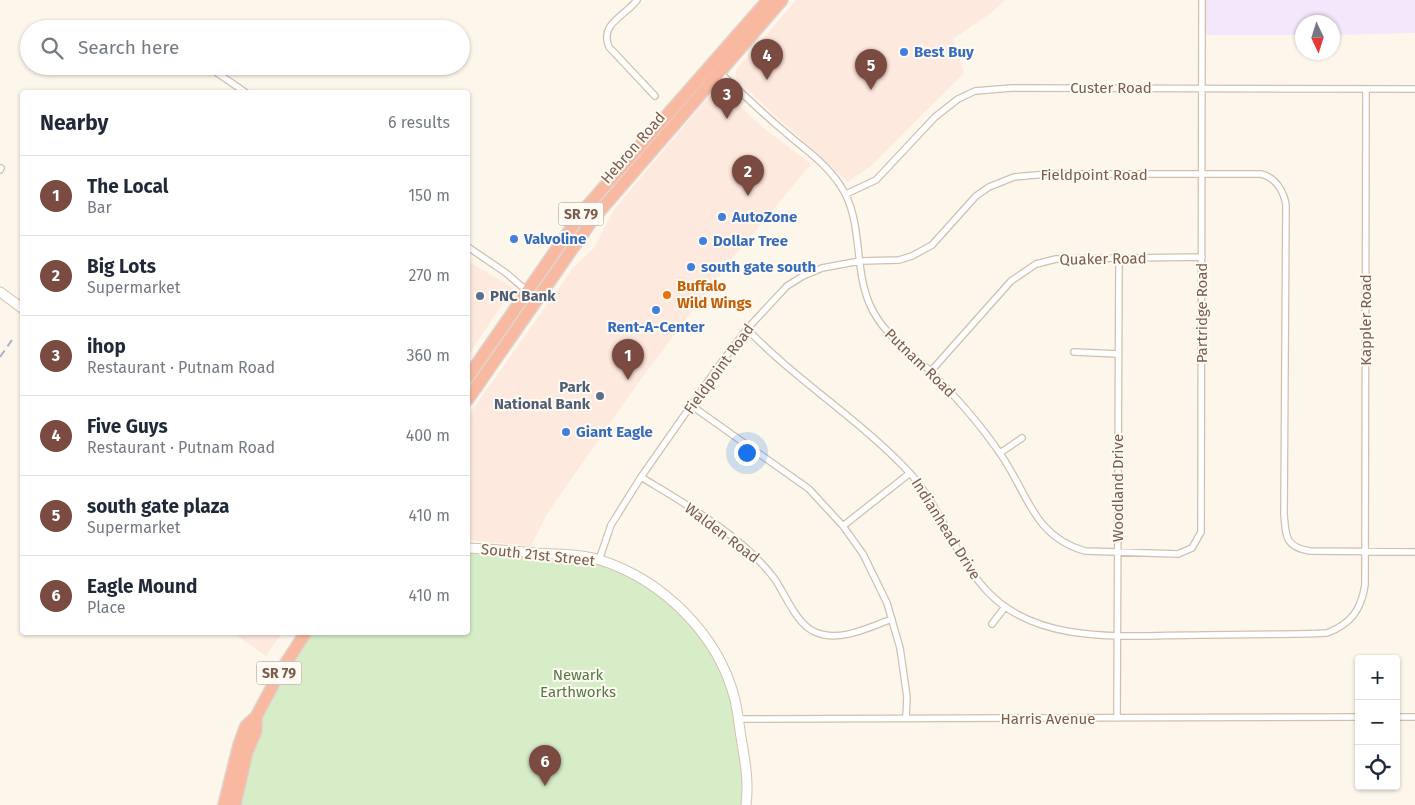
<!DOCTYPE html>
<html lang="en">
<head>
<meta charset="utf-8">
<style>
  :root { --surface:#fff; --page:#f6f6f7; --text:#1f2937; --muted:#747a83; --line:#e0e1e3; --accent:#7b4a41 }
  body { margin:0; font-family:"Fira Sans",sans-serif; background:var(--page); color:var(--text) }
  .controls { position:absolute; right:15px; bottom:15px; display:grid; overflow:hidden; border-radius:5px; box-shadow:0 1px 4px #0004 }
  .controls button { width:45px; height:45px; display:grid; place-items:center; padding:0; border:0; border-bottom:1px solid var(--line); background:var(--surface); color:var(--text); font:25px sans-serif }
  .compass { position:absolute; left:1295px; top:15px; width:45px; height:45px; border-radius:50%; background:var(--surface); box-shadow:0 1px 4px #0004; rotate:176deg }
  .you { position:absolute; left:746px; top:452px; width:18px; height:18px; margin:-12px; border:4px solid #fff; border-radius:50%; background:#1a73e8; box-shadow:0 0 0 8px #1a73e833 }
  .badge { display:grid; place-items:center; width:32px; height:32px; border-radius:50%; background:var(--accent); color:#fff; font-size:16px; font-weight:700 }
  .pin { position:absolute; translate:-50% -41px; filter:drop-shadow(0 1px 2px #0008) }
  .pin::after { content:''; position:absolute; top:26px; width:18px; height:15px; background:inherit; clip-path:polygon(0 0,100% 0,50% 100%) }
  .list { margin:0; padding:0; list-style:none }
  h2 { display:flex; justify-content:space-between; align-items:center; height:65px; margin:0; padding:0 20px; font-size:21px }
  h2 small { font-size:16px; font-weight:400; color:var(--muted) }
  .list li { display:grid; grid-template-columns:32px 1fr auto; gap:15px; align-items:center; box-sizing:border-box; height:80px; padding:0 20px; border-top:1px solid var(--line) }
  .list b { display:block; font-size:19px; white-space:nowrap }
  .list p { margin:0; font-size:16px; white-space:nowrap; color:var(--muted) }
  .list em { font-size:16px; font-style:normal; color:var(--muted) }
  .icon { flex:none; width:28px; height:28px; fill:none; stroke:currentColor; stroke-width:2; stroke-linecap:round; stroke-linejoin:round }
  .map { position:relative; flex:none; width:1415px; height:805px; overflow:hidden }
  .search { position:absolute; background:var(--surface); box-shadow:0 1px 4px #0004; left:20px; top:20px; width:450px; height:55px; display:flex; align-items:center; gap:12px; box-sizing:border-box; padding:0 18px; border-radius:28px; color:var(--muted); font-size:19px }
  .panel { position:absolute; background:var(--surface); box-shadow:0 1px 4px #0004; left:20px; top:90px; width:450px; height:545px; border-radius:5px }
  .map>svg:first-child { display:block }
  .commercial { fill:#fee9df }
  .education { fill:#f4e7fb }
  .green { fill:#d7edc8 }
  .lines { fill:none; stroke-linecap:round; stroke-linejoin:round }
  .street-casing { stroke:#d2bfaf; stroke-width:8 }
  .secondary-casing { stroke:#d7c1af; stroke-width:11 }
  .highway-casing { stroke:#ddd5d0; stroke-width:14 }
  .street { stroke:#fff; stroke-width:5.5 }
  .secondary { stroke:#fff; stroke-width:9 }
  .highway { stroke:#f9b9a1; stroke-width:11 }
  .rail { stroke:#baa7ca; stroke-width:2; stroke-dasharray:8 5; stroke-linecap:butt }
  .shop-dot { fill:#3f7fe0; stroke:#fffaf3; stroke-width:2 }
  .food-dot { fill:#e8710a; stroke:#fffaf3; stroke-width:2 }
  .service-dot { fill:#5c6f8a; stroke:#fffaf3; stroke-width:2 }
  .labels { text-anchor:middle; dominant-baseline:central; stroke-width:4; stroke-linejoin:round; paint-order:stroke }
  .shield { fill:#fffaf3; stroke:#a38c7e; stroke-width:1 }
  .shield-label { font-size:14px; font-weight:bold; fill:#7b5d4c }
  .shop-label { font-size:15px; font-weight:bold; fill:#366cbe; stroke:#fffaf3; text-anchor:start }
  .street-label { font-size:15px; fill:#7b5d4c; stroke:#fffaf3 }
  .food-label { font-size:15px; font-weight:bold; fill:#c56008; stroke:#fffaf3; text-anchor:start }
  .service-label { font-size:15px; font-weight:bold; fill:#4e5e75; stroke:#fffaf3; text-anchor:start }
  .park-label { font-size:15px; fill:#517b40; stroke:#fffaf3 }
</style>
</head>
<body>
<div class="map">
<svg width="1415" height="805" viewBox="0 0 1415 805">
  <rect width="100%" height="100%" fill="#fdf7eb"/>
  <!-- commercial -->
  <path class="commercial" d="M796,0H1005L990,14L953,39L964,73L871,166L848,182L736,79V70Z
    M723,91L766,130L811,164L732,259L638,383L547,514L531,546L468,540V416L573,268L594,248L615,208L710,95Z
    M468,261L513,288L468,356Z
    M233,633H282L266,656Z"/>
  <!-- education -->
  <path class="education" d="M1206,0H1415V33L1333,35L1332,22H1302V35H1206Z"/>
  <!-- green -->
  <path class="green" d="M468,548L599,560L665,595L701,631L735,700L746,805H235L256,717L306,633L468,632Z"/>
  <g class="lines">
    <defs>
      <path id="street" d="M637,0C625,16 599,24 609,47L655,96
        M207,66L245,92
        M718,71C741,92 762,113 785,132C804,149 826,163 840,185C864,220 853,267 870,305C885,339 917,355 941,382C962,404 982,427 999,452C1028,492 1032,536 1085,551L1178,554L1192,548L1201,532L1202,0
        M0,170L1,168
        M846,194L876,180L935,117L958,99L975,91L1012,88L1415,89
        M468,247L506,273L527,291
        M747,329C797,381 859,419 908,471C941,506 954,556 987,591C1039,647 1130,635 1199,635C1242,634 1284,635 1327,633C1351,624 1361,610 1365,585L1366,89
        M1074,352L1118,354
        M931,371L1011,281L1036,264L1056,259L1202,257
        M692,406L809,489L843,526L863,554L887,603L900,648L907,697L906,718
        M1000,453L1022,438
        M641,477C687,505 741,535 774,578C786,595 796,624 815,632C840,643 869,627 892,619
        M843,526L910,473
        M599,560L611,525L641,477L718,367L747,329L787,286L803,276L822,268L860,261L899,260L912,256L932,245L976,196L989,187L1014,177L1048,174H1261C1275,177 1284,191 1286,205L1284,514C1286,537 1285,547 1310,551L1415,552
        M992,624L1005,607
        M1396,717H1415
        M1117,718L1119,258
        M737,719L1359,717"/>
      <path id="secondary" d="M0,292L22,308
        M468,548C490,549 513,551 536,553C557,554 580,554 600,560C663,580 719,635 735,700C738,712 739,725 741,737C745,761 749,781 746,805"/>
      <path id="highway" d="M468,377L583,211L768,0
        M468,399L593,219L782,0
        M224,805L239,745L246,726L256,717L279,674L306,632
        M235,805L247,752L256,731V717"/>
    </defs>
    <!-- street casing -->
    <use href="#street" class="street-casing"/>
    <!-- secondary casing -->
    <use href="#secondary" class="secondary-casing"/>
    <!-- highway casing -->
    <use href="#highway" class="highway-casing"/>
    <!-- street -->
    <use href="#street" class="street"/>
    <!-- secondary -->
    <use href="#secondary" class="secondary"/>
    <!-- highway -->
    <use href="#highway" class="highway"/>
    <!-- rail -->
    <path class="rail" d="M0,357L12,340"/>
  </g>
  <!-- markers -->
  <g class="shop-dot">
    <circle cx="904" cy="52" r="5"/>
    <circle cx="722" cy="217" r="5"/>
    <circle cx="514" cy="239" r="5"/>
    <circle cx="703" cy="241" r="5"/>
    <circle cx="691" cy="267" r="5"/>
    <circle cx="656" cy="310" r="5"/>
    <circle cx="566" cy="432" r="5"/>
  </g>
  <circle class="food-dot" cx="667" cy="295" r="5"/>
  <g class="service-dot">
    <circle cx="480" cy="296" r="5"/>
    <circle cx="600" cy="396" r="5"/>
  </g>
  <g class="labels">
    <!-- shield labels -->
    <g class="shield">
      <rect x="558.5" y="202.5" width="45" height="23" rx="4"/>
      <rect x="256.5" y="661.5" width="45" height="23" rx="4"/>
    </g>
    <g class="shield-label">
      <text x="581" y="214">SR 79</text>
      <text x="279" y="673">SR 79</text>
    </g>
    <!-- shop labels -->
    <g class="shop-label">
      <text x="914" y="52">Best Buy</text>
      <text x="732" y="217">AutoZone</text>
      <text x="524" y="239">Valvoline</text>
      <text x="713" y="241">Dollar Tree</text>
      <text x="701" y="267">south gate south</text>
      <text x="656" y="327" text-anchor="middle">Rent-A-Center</text>
      <text x="576" y="432">Giant Eagle</text>
    </g>
    <!-- street labels -->
    <g class="street-label">
      <text x="1111" y="88">Custer Road</text>
      <text transform="translate(633 148) rotate(-49)">Hebron Road</text>
      <text x="1094" y="175">Fieldpoint Road</text>
      <text transform="translate(1103 259) rotate(-1)">Quaker Road</text>
      <text transform="translate(1202 313) rotate(-90)">Partridge Road</text>
      <text transform="translate(1366 320) rotate(-90)">Kappler Road</text>
      <text transform="translate(920 363) rotate(44)">Putnam Road</text>
      <text transform="translate(719 369) rotate(-54)">Fieldpoint Road</text>
      <text transform="translate(1118 488) rotate(-90)">Woodland Drive</text>
      <text transform="translate(946 529) rotate(58)">Indianhead Drive</text>
      <text transform="translate(722 533) rotate(37)">Walden Road</text>
      <text transform="translate(538 555) rotate(6)">South 21st Street</text>
      <text x="1048" y="719">Harris Avenue</text>
    </g>
    <!-- food labels -->
    <g class="food-label">
      <text x="677" y="286">Buffalo<tspan x="677" dy="17">Wild Wings</tspan></text>
    </g>
    <!-- service labels -->
    <g class="service-label">
      <text x="490" y="296">PNC Bank</text>
      <text x="590" y="387" text-anchor="end">Park<tspan x="590" dy="17">National Bank</tspan></text>
    </g>
    <!-- park labels -->
    <g class="park-label">
      <text x="578" y="675">Newark<tspan x="578" dy="17">Earthworks</tspan></text>
    </g>
  </g>
</svg>
<div class="controls">
<button>+</button>
<button>−</button>
<button><svg class="icon" aria-label="locate" viewBox="0 0 24 24"><circle cx="12" cy="12" r="6"/><path d="M12 2v4M12 18v4M2 12h4M18 12h4"/></svg></button>
</div>
<svg class="compass" viewBox="-18 -18 36 36"><path d="M0-13l5 13h-10z" fill="#e53935"/><path d="M0 13l5-13h-10z" fill="#747a83"/></svg>
<div class="you"></div>
<div class="pin badge" style="left:628px;top:380px">1</div>
<div class="pin badge" style="left:748px;top:196px">2</div>
<div class="pin badge" style="left:727px;top:119px">3</div>
<div class="pin badge" style="left:767px;top:80px">4</div>
<div class="pin badge" style="left:871px;top:90px">5</div>
<div class="pin badge" style="left:545px;top:786px">6</div>
<div class="search"><svg class="icon" aria-label="search" viewBox="0 0 24 24"><circle cx="10" cy="10" r="6"/><path d="M15 15l6 6"/></svg>Search here</div>
<section class="panel">
<h2>Nearby<small>6 results</small></h2>
<ul class="list">
<li><span class="badge">1</span><div><b>The Local</b><p>Bar</p></div><em>150 m</em></li>
<li><span class="badge">2</span><div><b>Big Lots</b><p>Supermarket</p></div><em>270 m</em></li>
<li><span class="badge">3</span><div><b>ihop</b><p>Restaurant · Putnam Road</p></div><em>360 m</em></li>
<li><span class="badge">4</span><div><b>Five Guys</b><p>Restaurant · Putnam Road</p></div><em>400 m</em></li>
<li><span class="badge">5</span><div><b>south gate plaza</b><p>Supermarket</p></div><em>410 m</em></li>
<li><span class="badge">6</span><div><b>Eagle Mound</b><p>Place</p></div><em>410 m</em></li>
</ul>
</section>
</div>
</body>
</html>
